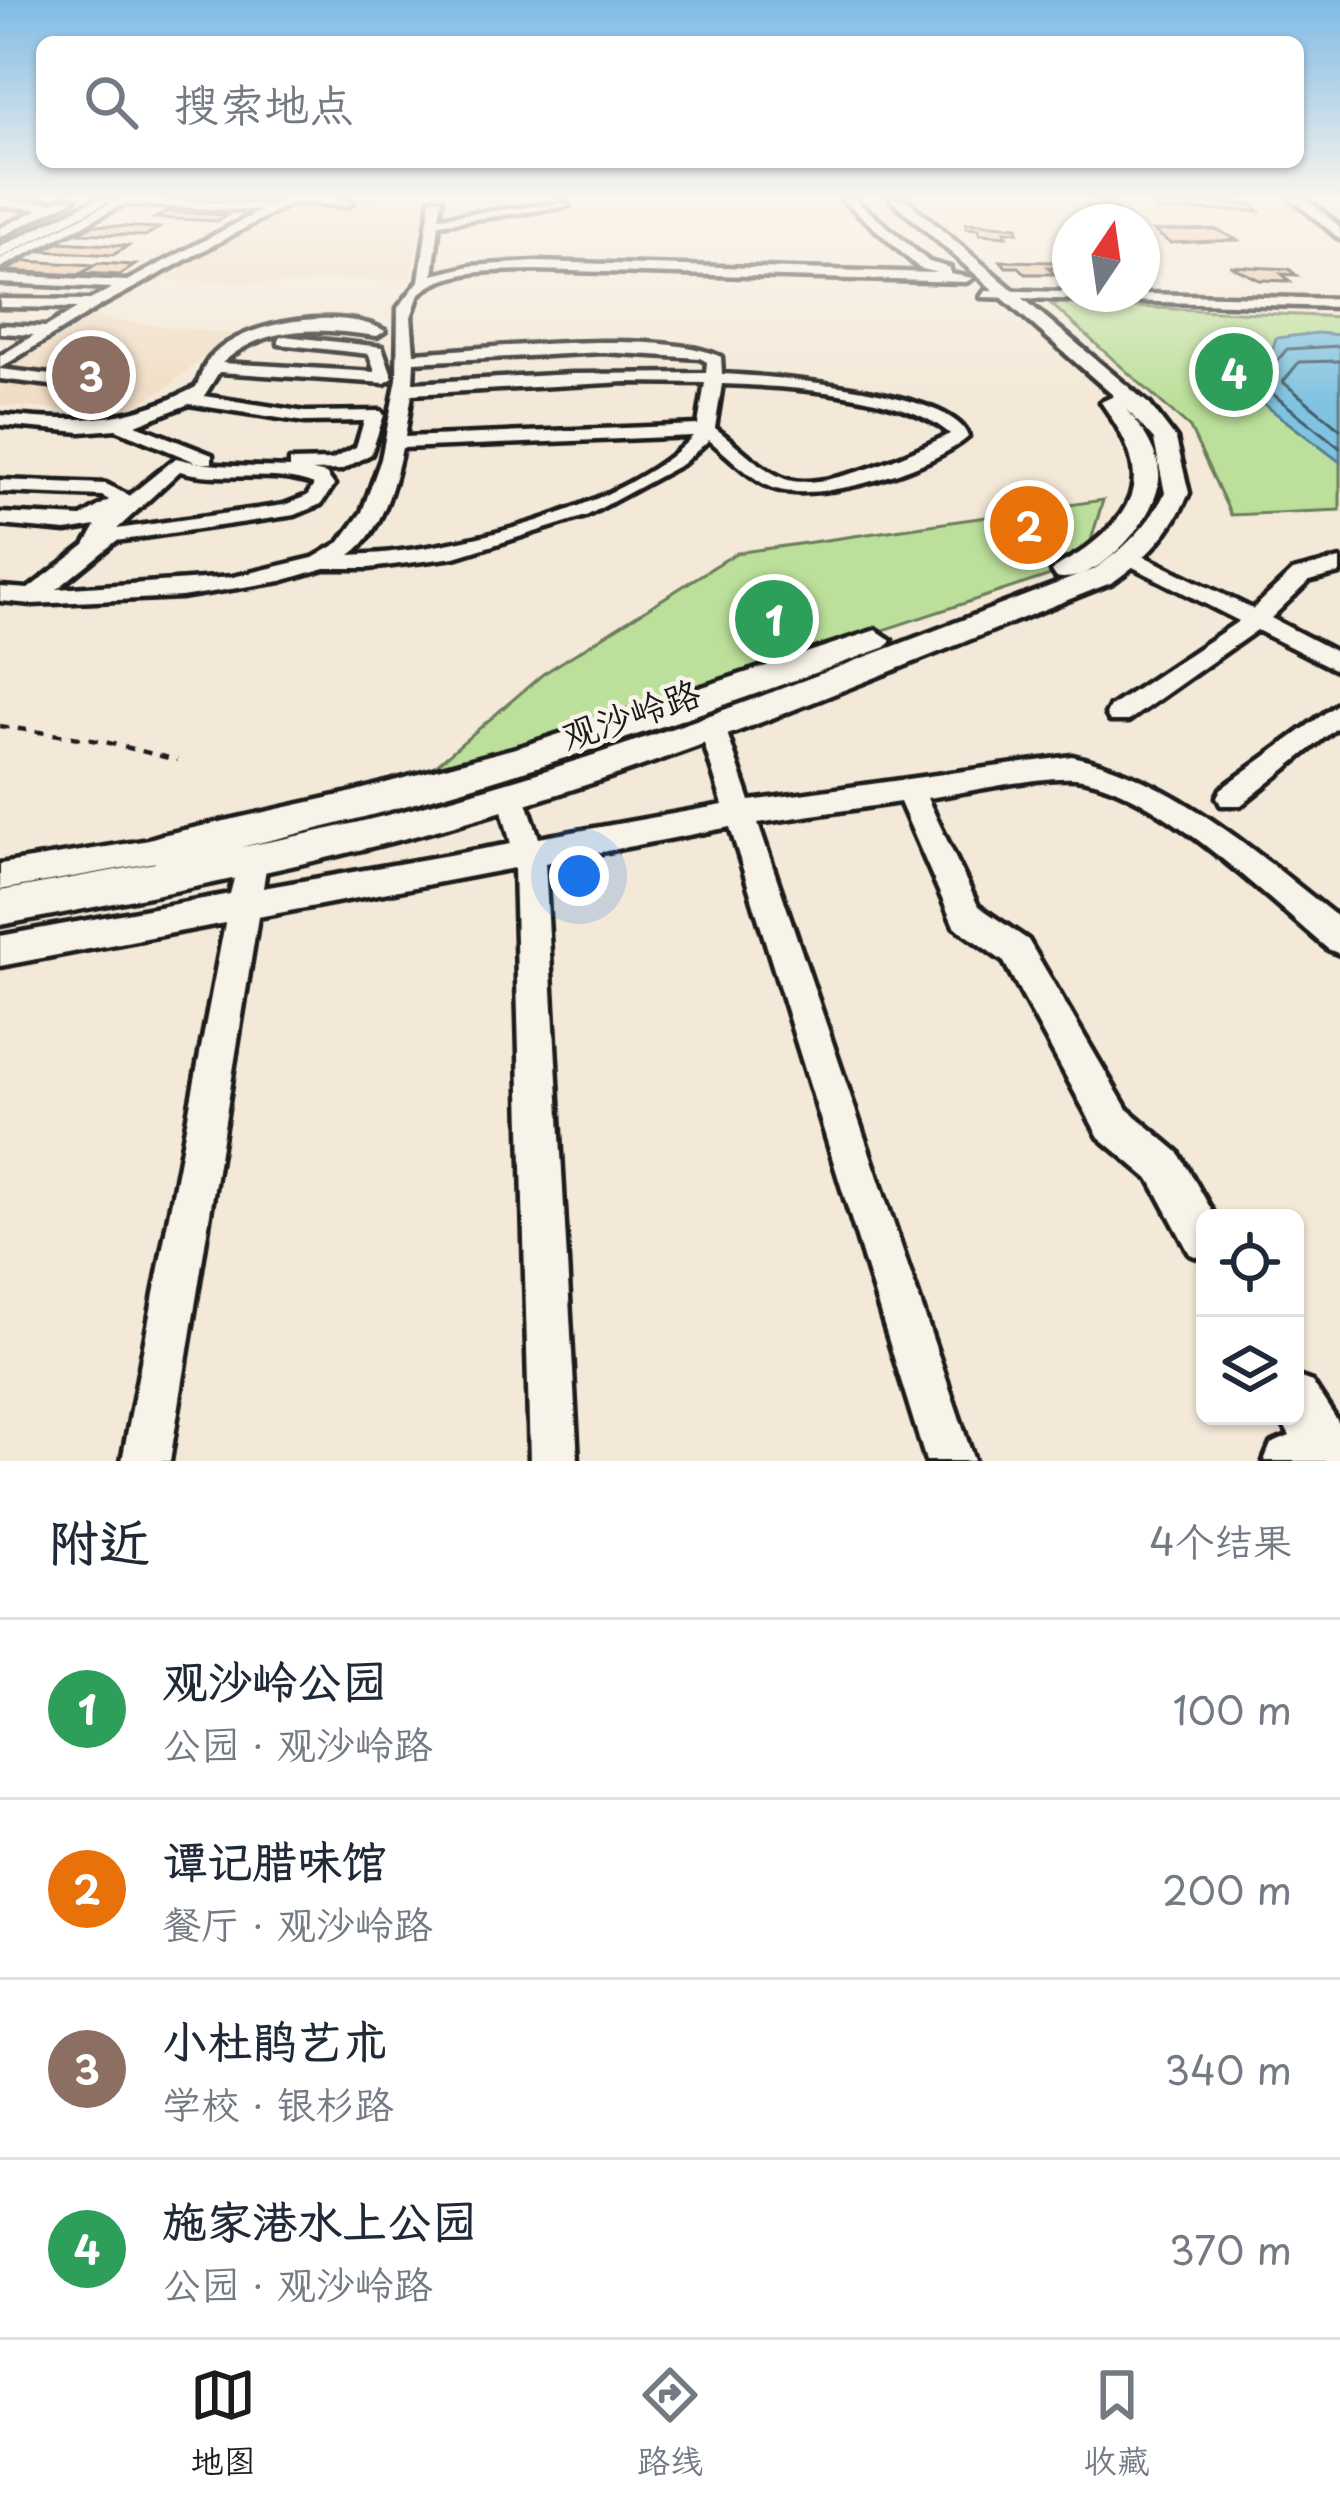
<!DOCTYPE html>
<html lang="zh">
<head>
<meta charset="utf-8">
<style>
  :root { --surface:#fff; --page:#f2f2f3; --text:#1f2937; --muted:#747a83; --line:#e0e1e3; --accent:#1c1c1c }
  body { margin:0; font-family:"Playpen Sans","LXGW WenKai TC",sans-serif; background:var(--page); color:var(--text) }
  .controls { position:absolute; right:36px; bottom:36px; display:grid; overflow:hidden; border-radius:18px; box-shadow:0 3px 9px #0004 }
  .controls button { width:108px; height:108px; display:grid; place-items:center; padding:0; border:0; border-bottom:3px solid var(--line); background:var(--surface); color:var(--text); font:60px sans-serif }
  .compass { position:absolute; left:1052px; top:204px; width:108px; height:108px; border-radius:50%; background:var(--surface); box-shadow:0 3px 9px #0004; rotate:13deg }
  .you { position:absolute; left:579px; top:876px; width:42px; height:42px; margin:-30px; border:9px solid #fff; border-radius:50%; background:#1a73e8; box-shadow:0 0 0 18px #1a73e833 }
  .badge { display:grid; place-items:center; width:78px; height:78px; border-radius:50%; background:var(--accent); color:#fff; font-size:39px; font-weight:700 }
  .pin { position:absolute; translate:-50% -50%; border:6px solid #fff; box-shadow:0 3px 12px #0006 }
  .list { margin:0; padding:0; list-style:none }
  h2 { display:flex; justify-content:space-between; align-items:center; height:156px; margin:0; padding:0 48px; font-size:51px }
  h2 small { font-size:39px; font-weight:400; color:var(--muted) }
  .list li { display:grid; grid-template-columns:78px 1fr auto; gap:36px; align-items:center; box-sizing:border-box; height:180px; padding:0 48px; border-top:3px solid var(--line) }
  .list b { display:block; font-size:45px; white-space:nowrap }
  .list p { margin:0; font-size:39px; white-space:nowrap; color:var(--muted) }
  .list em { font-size:39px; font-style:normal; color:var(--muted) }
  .icon { flex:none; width:66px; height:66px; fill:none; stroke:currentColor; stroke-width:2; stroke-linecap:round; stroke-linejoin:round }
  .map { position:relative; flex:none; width:1340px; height:1461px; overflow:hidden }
  .search { position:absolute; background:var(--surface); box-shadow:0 3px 9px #0004; left:36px; right:36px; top:36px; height:132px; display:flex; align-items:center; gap:30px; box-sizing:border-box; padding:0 42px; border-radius:18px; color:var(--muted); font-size:45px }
  .sheet { height:876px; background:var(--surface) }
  nav { display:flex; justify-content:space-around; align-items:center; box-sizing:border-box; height:168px; border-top:3px solid var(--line); background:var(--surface); font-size:33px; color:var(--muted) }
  nav a { display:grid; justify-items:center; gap:6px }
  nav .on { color:var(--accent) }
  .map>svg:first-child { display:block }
  .built { fill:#f1ddc5 }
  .green { fill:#bce09b; stroke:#6c7e5c; stroke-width:3 }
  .water { fill:#80c3e1; stroke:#588092; stroke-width:3 }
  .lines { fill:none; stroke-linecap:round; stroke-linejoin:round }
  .shore { stroke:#445f6b; stroke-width:3 }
  .building { fill:#eac19a; stroke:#1c1c1c; stroke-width:3 }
  .minor-casing { stroke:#1c1c1c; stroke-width:9 }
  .major-casing { stroke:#1c1c1c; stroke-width:9 }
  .path { stroke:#1c1c1c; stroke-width:4.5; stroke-dasharray:9 9; stroke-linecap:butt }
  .minor { fill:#f7f3e8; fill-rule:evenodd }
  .major { fill:#f7f3e8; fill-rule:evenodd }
  .labels { text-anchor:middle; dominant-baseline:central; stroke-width:9; stroke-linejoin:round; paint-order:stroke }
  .street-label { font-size:36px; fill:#1c1c1c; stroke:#f7f3e8 }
</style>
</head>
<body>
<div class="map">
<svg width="1340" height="1461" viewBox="0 0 1340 1461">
  <rect width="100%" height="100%" fill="#f4e9d8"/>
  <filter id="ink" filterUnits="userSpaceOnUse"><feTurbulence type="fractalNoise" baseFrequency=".00833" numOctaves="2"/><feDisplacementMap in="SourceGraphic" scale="24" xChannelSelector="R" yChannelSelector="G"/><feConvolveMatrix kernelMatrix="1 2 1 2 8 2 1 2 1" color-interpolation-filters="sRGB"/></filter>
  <g filter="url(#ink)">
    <!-- built -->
    <path class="built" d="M161,199H426L411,275L403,280H321L301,285L161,279L268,205Z
      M84,317L232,334L169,386L120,415L0,405V365Z"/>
    <!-- green -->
    <path class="green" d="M1050,303L1340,317V510L1231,515L1190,428Z
      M1103,500L1084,564L414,784L543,674L736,553Z"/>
    <!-- water -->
    <path class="water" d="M1317,333L1340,335V462L1232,380L1271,354L1276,338Z"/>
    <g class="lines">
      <!-- shore -->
      <path class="shore" d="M1340,346L1287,349L1259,383L1340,448
        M1340,361L1299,362L1283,382L1340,429"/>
    </g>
    <!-- building -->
    <path class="building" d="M1148,201L1252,204L1259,211L1154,210Z
      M166,212L227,215L217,221L155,218Z
      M966,223L1017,227L1018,232L1005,231L1007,236L980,234L979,229L966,228Z
      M93,225L159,228L145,236L78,233Z
      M1215,229L1237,240L1170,243L1154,231Z
      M60,242L128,246L113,255L43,251Z
      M24,261L95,265L79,275L6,271Z
      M1001,261L1056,262L1061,268L1048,267L1054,274H1026L1019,267H1006Z
      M98,263L135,265L120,275L82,273Z
      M1230,266L1289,269L1296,275L1282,274L1290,281L1260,280Z"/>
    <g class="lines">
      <defs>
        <path id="minor" d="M61,199H75L0,237V228L40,209L0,206V200L52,203Z
          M118,199L272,205C292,194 333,195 353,203L347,206L293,202L100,306L0,368V356L34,335L0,333V325L46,327L77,308L0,307V299L90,300L112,288L0,283V275L127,281L260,211L124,204L0,268V259Z
          M431,199H442L439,217L563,203L569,206L439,224L433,275L470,266L535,262L938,273L919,268L842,199H854L929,262L950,268V274L973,278L966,282L535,270C497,271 449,268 419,294L411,317L414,353C483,349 663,328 721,357L722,374C766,376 957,391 968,437C933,468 822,503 776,489C753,482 728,455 709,440L682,464L586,516L455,557L369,568H325L281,581L181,597L32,604L0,601V587L28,589L85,545L96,526L66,531L0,525V513L81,517L109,500L102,496L0,492V480L106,484L129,496L176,458C214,468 251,466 290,468V461L331,460L356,447L364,421L305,422L189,404L136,425L212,455V463H198L116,429L81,432L0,425V415C78,422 125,424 196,387C202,375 203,364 213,355C246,320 344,307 385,331L377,336C321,328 267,323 222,363L375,372L369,354L279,344V338L284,336L382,347L393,378L385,383L219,372L204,396L305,412L381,411L384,415L371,454L341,470L313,471L326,474L334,485L321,504L295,515L116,541L57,589L233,577L313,558L340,542L362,512L381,459L397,379L398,308L419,281ZM603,352L700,358L707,362L706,373L571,374L413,383L414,362ZM626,382L705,383L698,425L405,437L412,394ZM722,384C782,386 906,393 950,434C913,452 824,493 785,479C761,470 736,443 715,428ZM693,436C624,510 448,553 350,555C382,532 394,485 402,448ZM180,471C223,483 274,469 314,485L307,496L284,505L117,529Z
          M986,290L1340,299V307L981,297Z
          M0,369L110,382L118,387L110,392L0,379Z
          M1131,550L1253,609L1293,571L1340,559V573L1309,581L1271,618L1340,654V672L1257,630L1128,721H1110L1106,714L1110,707L1239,621L1123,562L1120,557Z
          M1340,702V725L1241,805H1221L1217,797L1221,789Z
          M712,717L725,727L750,801L1072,756C1178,780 1257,854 1340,919V954L1328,949C1268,899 1153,786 1075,778C1041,775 964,793 927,798L978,906L1028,940L1127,1109L1178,1152L1216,1218H1205V1260L1190,1254L1150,1180L1099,1137L1004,962L954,926L900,802L758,823L974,1461H926L730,827L545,863L578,1461H530L514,868L258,917L170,1461H122L225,923L0,966V936L230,894L241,852L252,848L263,852L267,861L263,888L511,844L498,795L502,787H522L539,838L723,805L699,727Z
          M162,838L173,841L177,850L173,859L0,890V864Z
          M1295,1376L1312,1382L1340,1425V1461H1264L1271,1444L1290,1436L1279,1416H1295Z"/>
        <path id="major" d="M96,199H113L0,258V247Z
          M890,199H905L1150,405L1176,439L1189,493C1172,531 1147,558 1113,582C915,660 719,746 516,807C346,859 173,892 0,925V891L155,863L143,850L149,839L162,835L345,794L523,746L876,630L891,640L886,647C675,724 461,798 241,847C535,794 815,675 1093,570C1124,549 1148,527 1165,493L1154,440L1125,407C1140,426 1157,448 1159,473C1163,513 1097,587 1056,577L1052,571C1061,562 1074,558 1084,550C1150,501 1145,464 1101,402L1114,396Z
          M1292,199H1307L1340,227V239Z"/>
      </defs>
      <!-- minor casing -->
      <use href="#minor" class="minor-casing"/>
      <!-- major casing -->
      <use href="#major" class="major-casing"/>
      <!-- path -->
      <path class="path" d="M0,726L105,742L177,760"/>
      <!-- minor -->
      <use href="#minor" class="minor"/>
      <!-- major -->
      <use href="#major" class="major"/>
    </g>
  </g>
  <!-- sky -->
  <linearGradient id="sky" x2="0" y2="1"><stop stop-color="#7ebae5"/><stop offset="0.49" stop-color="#faf5ed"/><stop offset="1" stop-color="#faf5ed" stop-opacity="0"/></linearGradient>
  <rect width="1340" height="403" fill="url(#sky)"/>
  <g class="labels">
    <!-- street labels -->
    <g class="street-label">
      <text transform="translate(630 713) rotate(-19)">观沙岭路</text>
    </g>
  </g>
</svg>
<div class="controls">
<button><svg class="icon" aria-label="locate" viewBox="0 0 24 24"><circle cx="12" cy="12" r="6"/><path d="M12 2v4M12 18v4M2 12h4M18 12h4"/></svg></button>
<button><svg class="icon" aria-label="layers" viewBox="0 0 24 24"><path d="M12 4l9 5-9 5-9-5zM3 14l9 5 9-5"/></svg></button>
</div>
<svg class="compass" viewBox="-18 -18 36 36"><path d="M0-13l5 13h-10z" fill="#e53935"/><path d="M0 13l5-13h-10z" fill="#747a83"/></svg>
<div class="you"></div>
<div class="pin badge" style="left:774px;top:619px;background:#2e9e5b">1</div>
<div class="pin badge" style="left:1029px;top:525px;background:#e8710a">2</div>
<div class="pin badge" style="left:91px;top:375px;background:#8d6e63">3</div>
<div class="pin badge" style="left:1234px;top:372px;background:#2e9e5b">4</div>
<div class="search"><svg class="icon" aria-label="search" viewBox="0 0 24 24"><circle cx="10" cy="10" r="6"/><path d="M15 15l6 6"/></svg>搜索地点</div>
</div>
<section class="sheet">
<h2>附近<small>4个结果</small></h2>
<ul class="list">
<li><span class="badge" style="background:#2e9e5b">1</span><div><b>观沙岭公园</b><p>公园 · 观沙岭路</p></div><em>100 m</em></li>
<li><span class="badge" style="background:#e8710a">2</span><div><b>谭记腊味馆</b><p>餐厅 · 观沙岭路</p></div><em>200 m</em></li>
<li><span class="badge" style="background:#8d6e63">3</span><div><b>小杜鹃艺术</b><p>学校 · 银杉路</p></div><em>340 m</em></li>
<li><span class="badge" style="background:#2e9e5b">4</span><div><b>施家港水上公园</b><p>公园 · 观沙岭路</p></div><em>370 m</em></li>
</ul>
</section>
<nav>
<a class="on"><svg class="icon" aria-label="map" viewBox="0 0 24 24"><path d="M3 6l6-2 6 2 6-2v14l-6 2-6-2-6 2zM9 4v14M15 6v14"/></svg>地图</a>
<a><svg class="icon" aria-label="directions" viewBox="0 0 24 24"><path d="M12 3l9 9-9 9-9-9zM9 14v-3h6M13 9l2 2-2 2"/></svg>路线</a>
<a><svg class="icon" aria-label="saved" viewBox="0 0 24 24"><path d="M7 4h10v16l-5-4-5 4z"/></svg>收藏</a>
</nav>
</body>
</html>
